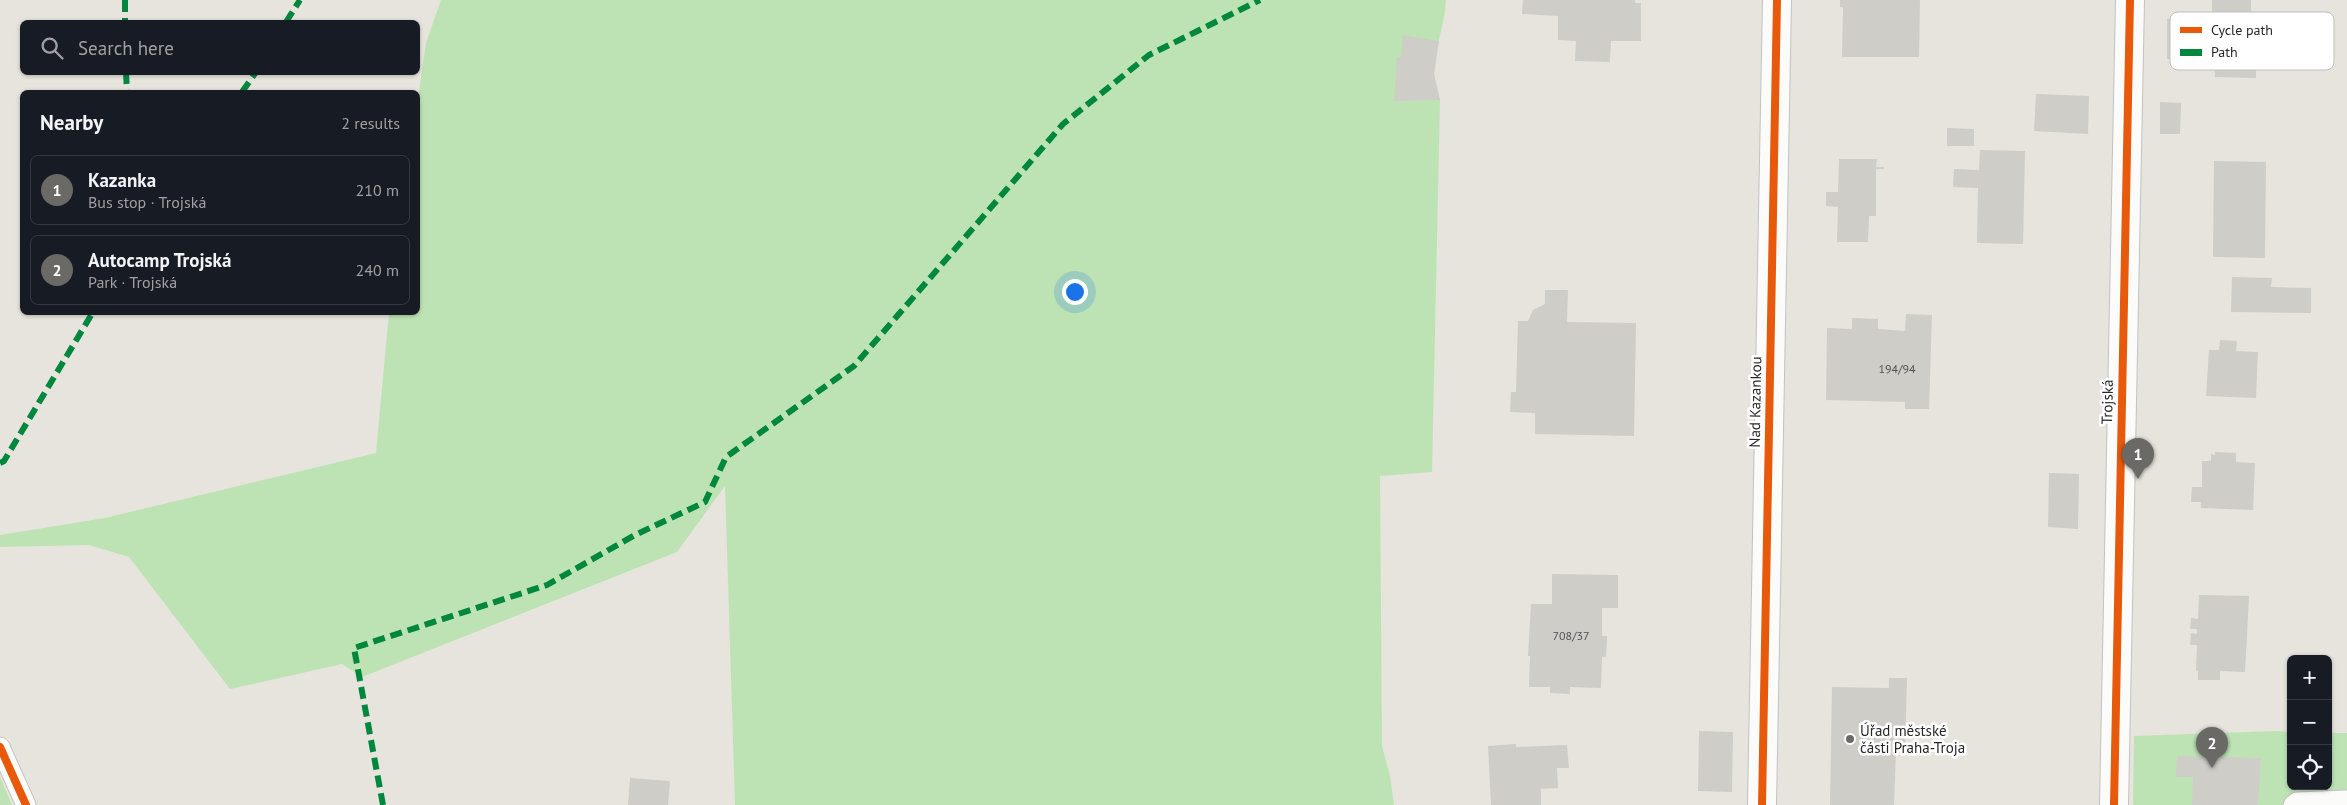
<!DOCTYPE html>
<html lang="en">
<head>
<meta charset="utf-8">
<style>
  :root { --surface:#171b24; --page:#242831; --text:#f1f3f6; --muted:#9ea1a6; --line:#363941; --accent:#6a6966 }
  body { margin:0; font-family:"PT Sans",sans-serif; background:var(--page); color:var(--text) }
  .controls { position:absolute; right:15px; bottom:15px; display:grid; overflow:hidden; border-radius:8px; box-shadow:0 1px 4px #0004 }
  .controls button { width:45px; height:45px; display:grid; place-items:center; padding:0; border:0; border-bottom:1px solid var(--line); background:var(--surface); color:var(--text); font:25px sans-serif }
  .you { position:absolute; left:1074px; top:291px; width:18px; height:18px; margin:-12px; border:4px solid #fff; border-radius:50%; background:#1a73e8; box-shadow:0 0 0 8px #1a73e833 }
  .badge { display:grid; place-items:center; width:32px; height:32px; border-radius:50%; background:var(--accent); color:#fff; font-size:16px; font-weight:700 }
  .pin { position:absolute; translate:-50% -41px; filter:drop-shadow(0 1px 2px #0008) }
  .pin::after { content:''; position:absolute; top:26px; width:18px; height:15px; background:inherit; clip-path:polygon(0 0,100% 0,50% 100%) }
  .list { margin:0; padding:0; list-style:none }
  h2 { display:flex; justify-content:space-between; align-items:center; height:65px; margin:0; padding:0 20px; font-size:21px }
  h2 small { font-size:16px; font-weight:400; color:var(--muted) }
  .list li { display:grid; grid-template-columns:32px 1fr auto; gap:15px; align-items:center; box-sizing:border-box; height:70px; margin:0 10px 10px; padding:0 10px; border:1px solid var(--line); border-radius:8px }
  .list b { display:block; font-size:19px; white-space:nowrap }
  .list p { margin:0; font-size:16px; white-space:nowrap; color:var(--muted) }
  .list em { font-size:16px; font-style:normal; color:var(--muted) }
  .icon { flex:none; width:28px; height:28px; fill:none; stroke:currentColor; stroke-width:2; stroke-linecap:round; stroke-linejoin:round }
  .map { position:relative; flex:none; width:2347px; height:805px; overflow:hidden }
  .search { position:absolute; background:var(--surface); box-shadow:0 1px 4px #0004; left:20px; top:20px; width:400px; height:55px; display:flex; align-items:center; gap:12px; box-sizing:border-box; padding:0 18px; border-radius:8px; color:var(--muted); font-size:19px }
  .panel { position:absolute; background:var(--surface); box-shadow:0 1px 4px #0004; left:20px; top:90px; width:400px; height:225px; border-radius:8px }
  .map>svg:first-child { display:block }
  .green { fill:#bde3b4 }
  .building { fill:#cfcdc7 }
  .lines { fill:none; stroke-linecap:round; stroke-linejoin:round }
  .service-casing { stroke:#c3c2c2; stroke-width:21 }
  .minor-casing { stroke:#c3c2c2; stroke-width:30 }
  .tertiary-casing { stroke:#c3c2c2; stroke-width:30 }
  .service { stroke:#fbfbfa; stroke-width:19 }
  .minor { stroke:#fbfbfa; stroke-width:28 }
  .tertiary { stroke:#fbfbfa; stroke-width:28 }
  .quiet { stroke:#00873e; stroke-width:6; stroke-dasharray:12 6; stroke-linecap:butt }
  .cycleway-casing { stroke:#fff; stroke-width:11 }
  .cycleway { stroke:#e8590c; stroke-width:8 }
  .poi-dot { fill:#6a6966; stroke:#fff; stroke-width:2 }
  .labels { text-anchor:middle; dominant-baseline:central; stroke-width:5; stroke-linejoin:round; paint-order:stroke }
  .number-label { font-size:12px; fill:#525150 }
  .street-label { font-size:15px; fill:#272727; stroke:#fff }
  .poi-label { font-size:15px; fill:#272727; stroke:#fff; text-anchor:start }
  .key { fill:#fff; stroke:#bebebe; stroke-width:1 }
  .key-label { font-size:14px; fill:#272727 }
</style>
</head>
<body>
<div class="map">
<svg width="2347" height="805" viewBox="0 0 2347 805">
  <rect width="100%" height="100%" fill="#e6e4dc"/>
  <!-- green -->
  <path class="green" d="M441,0H1446C1445,25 1434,48 1434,73C1434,81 1438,91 1440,100L1432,472L1380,476L1382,746L1390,776L1394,805H735L725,486L677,552L362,677L342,664L230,689L129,557L89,545L0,547V535L105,518L376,453L389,313L418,312V98L426,43Z
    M2275,731L2291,732V786H2328V733H2347V805H2133L2134,736Z
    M0,777L12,805H0Z"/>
  <!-- building -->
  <path class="building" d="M1523,0H1635V3H1641V41H1611L1610,62L1575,61L1576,41L1558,40V16L1522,14Z
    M1840,0H1920L1919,57H1842L1843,7H1840Z
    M2212,0H2251V37H2256V78L2215,77L2214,59H2167V19H2212Z
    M1403,35L1439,41L1434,74L1440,100L1394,101L1397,57H1401Z
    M2036,94L2089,96L2088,134L2034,131Z
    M2160,102L2181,103L2180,134H2160Z
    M1947,128L1974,129V146H1947Z
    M1980,150L2025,151L2023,244L1977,243L1978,188L1953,187L1954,169L1979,170Z
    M1839,159H1877L1876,167H1884V169H1876V216H1869L1868,242H1837L1838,207L1826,206V192H1838Z
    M2214,161L2266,162L2265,258L2213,257Z
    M2232,277L2272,278L2271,287L2311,288V313L2231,312Z
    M1545,290H1568L1567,322L1636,323L1634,436L1535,434V413L1510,412L1511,392H1516L1518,321H1528L1533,310L1545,304Z
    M1906,314L1932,315L1929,409H1905V402L1826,400L1827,328L1852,329V318L1878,319V329L1905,331Z
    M2220,340L2237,341L2236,351L2258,352L2256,398L2206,396L2209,350H2219Z
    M2215,452L2236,453V462L2255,463L2253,510L2201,508V502H2191L2192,487H2202V461H2211V454L2215,455Z
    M2049,473L2079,474L2078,529L2048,527Z
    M1552,574L1618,575V608H1602V636H1607L1606,657H1602L1601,688L1570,687V694L1550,693V687H1529L1530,656H1528L1531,604H1552Z
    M2199,595L2249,596L2245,672L2220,671V680H2198V671L2196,670L2197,645H2190L2191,633L2197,634V629H2190L2191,618L2198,619Z
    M1889,678H1907L1905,752L1896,751L1894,805H1830L1832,687L1889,688Z
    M1699,731L1733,732L1732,792L1698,791Z
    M1516,744V747L1567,745L1569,768H1557L1558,788L1541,789V805H1491L1488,746Z
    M2177,756L2261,758L2258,805H2192L2193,777H2176Z
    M630,778L670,781L668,805H628Z"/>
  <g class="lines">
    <defs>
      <path id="service" d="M0,747L26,805
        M2293,805L2297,802L2347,800"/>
      <path id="minor" d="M1762,805L1777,0"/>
      <path id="tertiary" d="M2114,805L2130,0"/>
    </defs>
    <!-- service casing -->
    <use href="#service" class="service-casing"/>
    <!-- minor casing -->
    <use href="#minor" class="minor-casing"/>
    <!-- tertiary casing -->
    <use href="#tertiary" class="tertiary-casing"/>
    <!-- service -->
    <use href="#service" class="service"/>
    <!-- minor -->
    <use href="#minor" class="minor"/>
    <!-- tertiary -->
    <use href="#tertiary" class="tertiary"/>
    <!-- quiet -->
    <path class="quiet" d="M125,0V22
      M286,22L300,0
      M126,72L127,92
      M242,92L256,72
      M0,463L4,461L93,312
      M383,805L354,648L547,585L635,535L705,502L726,457L854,366L1063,124L1149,55L1260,0"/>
    <defs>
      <path id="cycleway" d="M0,747L26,805
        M1762,805L1777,0
        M2114,805L2130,0"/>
    </defs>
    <!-- cycleway casing -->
    <use href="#cycleway" class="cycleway-casing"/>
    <!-- cycleway -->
    <use href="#cycleway" class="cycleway"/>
  </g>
  <!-- markers -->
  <circle class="poi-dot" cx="1850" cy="739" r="5"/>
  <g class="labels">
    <!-- number labels -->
    <g class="number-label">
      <text x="1897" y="368">194/94</text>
      <text x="1571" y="635">708/37</text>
    </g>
    <!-- street labels -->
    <g class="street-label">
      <text transform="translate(1755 402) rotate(-89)">Nad Kazankou</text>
      <text transform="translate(2107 402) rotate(-89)">Trojská</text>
    </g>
    <!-- poi labels -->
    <g class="poi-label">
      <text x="1860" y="730">Úřad městské<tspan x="1860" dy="17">části Praha-Troja</tspan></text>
    </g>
  </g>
  <!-- legend -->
  <rect x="2170" y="12" width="164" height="58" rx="8" class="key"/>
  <rect x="2180" y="27" width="22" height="6" fill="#e8590c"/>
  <rect x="2180" y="49" width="22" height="7" fill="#00873e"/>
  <g class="key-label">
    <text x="2211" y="35">Cycle path</text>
    <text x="2211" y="57">Path</text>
  </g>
</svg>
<div class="controls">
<button>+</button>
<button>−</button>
<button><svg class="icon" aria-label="locate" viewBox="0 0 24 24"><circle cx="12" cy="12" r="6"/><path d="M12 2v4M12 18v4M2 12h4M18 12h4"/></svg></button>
</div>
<div class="you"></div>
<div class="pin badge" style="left:2138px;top:479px">1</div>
<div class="pin badge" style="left:2212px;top:768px">2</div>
<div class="search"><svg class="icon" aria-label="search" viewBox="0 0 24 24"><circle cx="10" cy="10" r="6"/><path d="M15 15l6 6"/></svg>Search here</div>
<section class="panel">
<h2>Nearby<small>2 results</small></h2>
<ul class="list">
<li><span class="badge">1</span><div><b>Kazanka</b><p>Bus stop · Trojská</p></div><em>210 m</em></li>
<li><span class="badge">2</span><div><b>Autocamp Trojská</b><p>Park · Trojská</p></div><em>240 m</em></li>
</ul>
</section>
</div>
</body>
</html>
